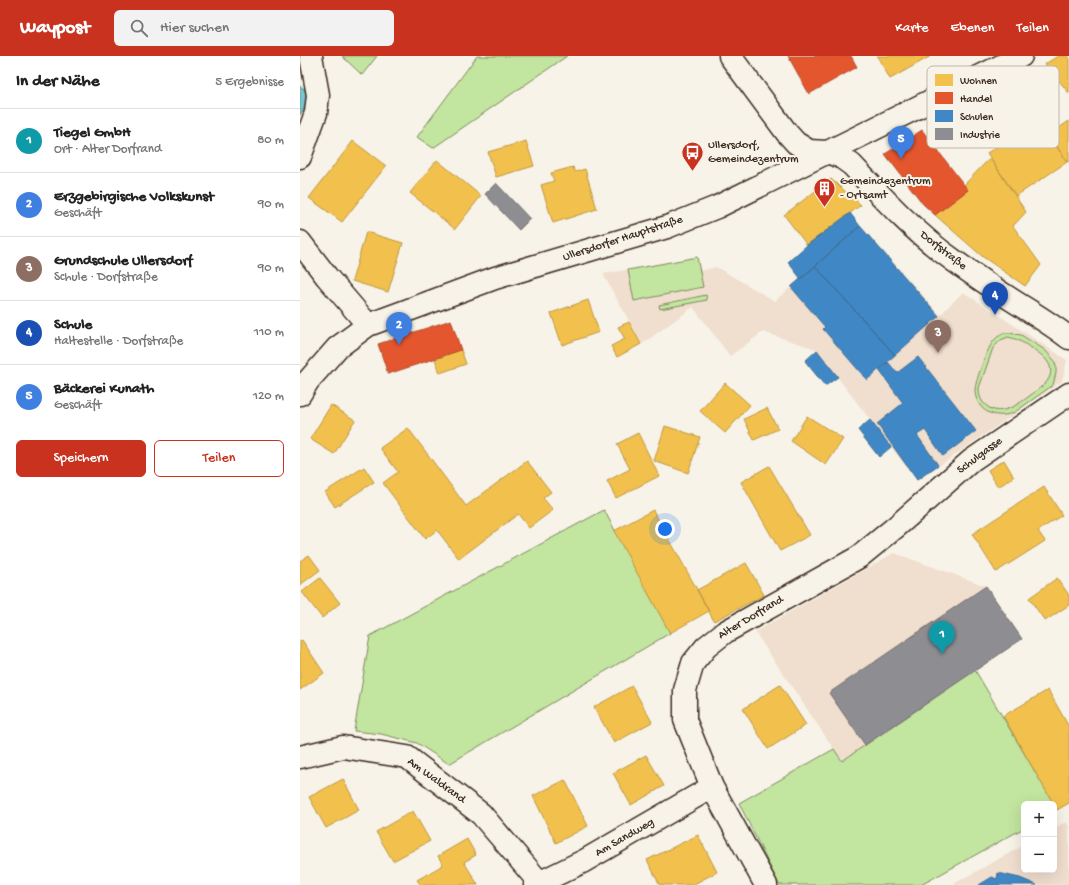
<!DOCTYPE html>
<html lang="de">
<head>
<meta charset="utf-8">
<style>
  :root { --surface:#fff; --page:#f2f2f2; --text:#222; --muted:#767676; --line:#e0e0e0; --accent:#c8321e }
  body { margin:0; font-family:"Gochi Hand",sans-serif; background:var(--page); color:var(--text) }
  .controls { position:absolute; right:12px; bottom:12px; display:grid; overflow:hidden; border-radius:6px; box-shadow:0 4px 16px #0002 }
  .controls button { width:36px; height:36px; display:grid; place-items:center; padding:0; border:0; border-bottom:1px solid var(--line); background:var(--surface); color:var(--text); font:20px sans-serif }
  .you { position:absolute; left:365px; top:473px; width:14px; height:14px; margin:-10px; border:3px solid #fff; border-radius:50%; background:#1a73e8; box-shadow:0 0 0 6px #1a73e833 }
  .badge { display:grid; place-items:center; width:26px; height:26px; border-radius:50%; background:var(--accent); color:#fff; font-size:13px; font-weight:700 }
  .pin { position:absolute; translate:-50% -33px; filter:drop-shadow(0 1px 2px #0008) }
  .pin::after { content:''; position:absolute; top:21px; width:14px; height:12px; background:inherit; clip-path:polygon(0 0,100% 0,50% 100%) }
  .list { margin:0; padding:0; list-style:none }
  h2 { display:flex; justify-content:space-between; align-items:center; height:52px; margin:0; padding:0 16px; font-size:17px }
  h2 small { font-size:13px; font-weight:400; color:var(--muted) }
  .list li { display:grid; grid-template-columns:26px 1fr auto; gap:12px; align-items:center; box-sizing:border-box; height:64px; padding:0 16px; border-top:1px solid var(--line) }
  .list b { display:block; font-size:15px; white-space:nowrap }
  .list p { margin:0; font-size:13px; white-space:nowrap; color:var(--muted) }
  .list em { font-size:13px; font-style:normal; color:var(--muted) }
  .actions { display:flex; gap:8px; padding:12px 16px }
  .actions a { flex:1; padding:9px 0; border:1px solid var(--accent); border-radius:6px; text-align:center; font-size:14px; color:var(--accent) }
  .actions .main { background:var(--accent); color:#fff }
  .icon { flex:none; width:22px; height:22px; fill:none; stroke:currentColor; stroke-width:2; stroke-linecap:round; stroke-linejoin:round }
  .map { position:relative; flex:none; width:769px; height:829px; overflow:hidden }
  header { display:flex; align-items:center; gap:24px; box-sizing:border-box; height:56px; padding:0 20px; background:var(--accent); color:#fff }
  header strong { font-size:19px }
  nav { display:flex; gap:22px; margin-inline-start:auto; font-size:14px }
  .search { width:280px; height:36px; background:var(--page); display:flex; align-items:center; gap:10px; box-sizing:border-box; padding:0 14px; border-radius:6px; color:var(--muted); font-size:15px }
  main { display:flex }
  aside { flex:1; background:var(--surface) }
  .map>svg:first-child { display:block }
  .built { fill:#f0dece }
  .green { fill:#c2e59f; stroke:#7e885e; fill-rule:evenodd }
  .water { fill:#77c8d1; stroke:#5f8989 }
  .homes { fill:#f2c14e; stroke:#bb9440 }
  .shops { fill:#e4572e; stroke:#b14a29 }
  .schools { fill:#3f88c5; stroke:#3e6c93 }
  .industry { fill:#8d8d92; stroke:#746f6f }
  .lines { fill:none; stroke-linecap:round; stroke-linejoin:round }
  .minor-casing { stroke:#3b2a1e; stroke-width:25 }
  .secondary-casing { stroke:#3b2a1e; stroke-width:25 }
  .minor { stroke:#f7f3e8; stroke-width:22 }
  .secondary { stroke:#f7f3e8; stroke-width:22 }
  .labels { text-anchor:middle; dominant-baseline:central; stroke-width:4; stroke-linejoin:round; paint-order:stroke }
  .poi-label { font-size:12px; fill:#3b2a1e; stroke:#f7f3e8; text-anchor:start }
  .street-label { font-size:12px; fill:#3b2a1e; stroke:#f7f3e8 }
  .key { fill:#f7f3e8; stroke:#bfb7ab; stroke-width:1 }
  .key-label { font-size:11px; fill:#3b2a1e }
</style>
</head>
<body>
<header>
<strong>Waypost</strong>
<div class="search"><svg class="icon" aria-label="search" viewBox="0 0 24 24"><circle cx="10" cy="10" r="6"/><path d="M15 15l6 6"/></svg>Hier suchen</div>
<nav><a>Karte</a><a>Ebenen</a><a>Teilen</a></nav>
</header>
<main>
<aside>
<h2>In der Nähe<small>5 Ergebnisse</small></h2>
<ul class="list">
<li><span class="badge" style="background:#0f9aa8">1</span><div><b>Tiegel GmbH</b><p>Ort · Alter Dorfrand</p></div><em>80 m</em></li>
<li><span class="badge" style="background:#3f7fe0">2</span><div><b>Erzgebirgische Volkskunst</b><p>Geschäft</p></div><em>90 m</em></li>
<li><span class="badge" style="background:#8d6e63">3</span><div><b>Grundschule Ullersdorf</b><p>Schule · Dorfstraße</p></div><em>90 m</em></li>
<li><span class="badge" style="background:#1a4fb4">4</span><div><b>Schule</b><p>Haltestelle · Dorfstraße</p></div><em>110 m</em></li>
<li><span class="badge" style="background:#3f7fe0">5</span><div><b>Bäckerei Kunath</b><p>Geschäft</p></div><em>120 m</em></li>
</ul>
<div class="actions"><a class="main">Speichern</a><a>Teilen</a></div>
</aside>
<div class="map">
<svg width="769" height="829" viewBox="0 0 769 829">
  <rect width="100%" height="100%" fill="#f7f3e8"/>
  <filter id="ink" filterUnits="userSpaceOnUse"><feTurbulence type="fractalNoise" baseFrequency=".025" numOctaves="2"/><feDisplacementMap in="SourceGraphic" scale="8" xChannelSelector="R" yChannelSelector="G"/><feConvolveMatrix kernelMatrix="1 2 1 2 8 2 1 2 1" color-interpolation-filters="sRGB"/></filter>
  <g filter="url(#ink)">
    <!-- built -->
    <path class="built" d="M561,170L640,259L663,236L767,304L762,325L617,425L516,293L463,276L430,300L393,251L342,288L303,218L397,201L400,215L416,211L475,245Z
      M594,497L686,530L722,583L542,705L455,576Z
      M766,766L769,771V829H652L724,789V814H754V772Z"/>
    <!-- green -->
    <path class="green" d="M42,0H77L62,19Z
      M177,0H267L133,92L117,81Z
      M397,201L403,231L334,245L328,214Z
      M406,239L407,244L360,253L359,249Z
      M704,277H710L721,279L745,294L754,304L756,310V317L753,329L715,356C698,364 677,357 675,336C674,328 687,294 692,287C695,282 699,280 704,277ZM708,281C718,283 725,288 733,293C747,302 758,313 745,328C731,338 705,364 688,351C681,346 679,340 679,332L693,292L701,284Z
      M304,454L370,577L149,708L117,687L81,678L54,675L70,580Z
      M675,614L754,748H724V772L621,829H479L439,747L534,693L542,705Z"/>
    <!-- water -->
    <path class="water" d="M0,30L7,35L8,46L0,59Z"/>
    <!-- homes -->
    <path class="homes" d="M577,0H631L590,23Z
      M758,0H769V37L745,8Z
      M739,63L767,106L716,140L687,97Z
      M769,65V105L767,106L749,79Z
      M53,85L86,110L42,166L9,142Z
      M226,85L234,110L196,121L188,96Z
      M690,102L726,156L713,170L741,209L725,230L683,201L635,159L668,134L664,129Z
      M137,104L181,140L155,173L110,137Z
      M273,111L275,116L285,113L297,153L253,167L241,129L254,125L251,117Z
      M531,123L561,149L507,189L484,159Z
      M66,176L103,187L88,236L52,225Z
      M288,244L299,276L262,289L251,257Z
      M329,266L341,288L317,301L311,290L325,283L318,271Z
      M161,294L166,308L140,317L135,303Z
      M425,327L450,349L425,377L400,355Z
      M31,349L55,364L34,398L10,383Z
      M467,352L478,373L454,384L444,363Z
      M507,360L543,383L526,409L491,385Z
      M365,370L400,381L388,417L354,405Z
      M108,372L166,450L227,405L251,436L243,442L253,454L229,472L218,458L159,503L137,474L125,483L83,427L98,416L80,392Z
      M338,377L359,420L316,442L307,425L330,413L317,388Z
      M704,404L714,421L698,431L688,414Z
      M469,410L510,479L480,495L441,426Z
      M64,411L74,426L35,451L25,436Z
      M744,431L762,459L738,475L745,485L696,516L672,478Z
      M353,454L409,555L370,577L314,475Z
      M9,499L20,514L0,529V505Z
      M446,507L464,539L414,565L397,534Z
      M20,522L40,547L22,562L2,536Z
      M757,522L769,539V549L745,565L729,542Z
      M2,584L24,617L0,634V585Z
      M480,629L506,669L468,693L443,653Z
      M332,630L352,666L314,687L294,651Z
      M748,634L769,671V747L757,754L703,660Z
      M346,699L364,730L331,749L313,717Z
      M43,723L59,754L26,772L9,741Z
      M265,724L288,770L256,787L233,740Z
      M113,755L130,785L93,805L76,776Z
      M398,779L417,816L392,829H360L347,804Z
      M167,783L176,799L164,806L178,829H121L117,824L143,809L138,800Z"/>
    <!-- shops -->
    <path class="shops" d="M488,0H551L557,11L509,38Z
      M622,74L668,134L635,159L623,148L585,98Z
      M151,264L161,294L88,318L78,288Z"/>
    <!-- schools -->
    <path class="schools" d="M550,157L560,170L501,223L488,206L507,189Z
      M560,170L639,260L595,299L515,210Z
      M515,210L595,299L567,324L523,273L525,271L491,231Z
      M517,294L538,321L525,330L505,305Z
      M618,301L676,375L643,400L625,374L617,379L638,409L617,424L577,368L603,347L579,314L588,306L597,317Z
      M570,364L591,391L579,401L558,374Z
      M698,817L720,822L737,829H679L692,821L697,823Z"/>
    <!-- industry -->
    <path class="industry" d="M196,127L230,163L219,174L185,138Z
      M686,530L722,583L565,689L529,637Z"/>
    <g class="lines">
      <defs>
        <path id="minor" d="M430,0L487,77L496,87L509,95L527,96L541,101L552,109C584,143 615,177 653,204C671,217 690,230 709,242C729,255 750,267 769,282
          M0,101L16,57L18,39L11,0
          M0,186L27,221L68,269
          M0,701L43,691L107,701L181,758L239,826
          M235,829L284,805L412,731
          M466,829L412,731L385,664V634L393,607L406,591L425,576L559,501L597,470L672,404L769,338"/>
        <path id="secondary" d="M0,338L8,325L37,292L68,269L195,222L367,171L417,151L721,0"/>
      </defs>
      <!-- minor casing -->
      <use href="#minor" class="minor-casing"/>
      <!-- secondary casing -->
      <use href="#secondary" class="secondary-casing"/>
      <!-- minor -->
      <use href="#minor" class="minor"/>
      <!-- secondary -->
      <use href="#secondary" class="secondary"/>
    </g>
  </g>
  <!-- icons -->
  <defs>
    <symbol id="bus-pin" viewBox="-11 -11 22 30"><path d="M0 17L-7.5 6A9.5 9.5 0 1 1 7.5 6Z" fill="#c8321e" stroke="#f7f3e8"/><path d="M-5-6H5V4H4V6H2V4H-2V6H-4V4H-5ZM-3.5-4V0h7V-4ZM-3.5 1.2v1.5H-2V1.2ZM2 1.2v1.5H3.5V1.2Z" fill="#fff"/></symbol>
    <symbol id="building-pin" viewBox="-11 -11 22 30"><path d="M0 17L-7.5 6A9.5 9.5 0 1 1 7.5 6Z" fill="#c8321e" stroke="#f7f3e8"/><path d="M-4-6H4V6H1V3H-1V6H-4ZM-2.5-4.3h1.7v1.8h-1.7ZM.8-4.3h1.7v1.8H.8ZM-2.5-1h1.7V.8h-1.7ZM.8-1h1.7V.8H.8Z" fill="#fff"/></symbol>
  </defs>
  <g fill-rule="evenodd">
    <use href="#bus-pin" x="380" y="84" width="25" height="34"/>
    <use href="#building-pin" x="512" y="120" width="25" height="34"/>
  </g>
  <g class="labels">
    <!-- poi labels -->
    <g class="poi-label">
      <text x="408" y="90">Ullersdorf,<tspan x="408" dy="14">Gemeindezentrum</tspan></text>
      <text x="540" y="126">Gemeindezentrum<tspan x="540" dy="14">- Ortsamt</tspan></text>
    </g>
    <!-- street labels -->
    <g class="street-label">
      <text transform="translate(323 183) rotate(-18)">Ullersdorfer Hauptstraße</text>
      <text transform="translate(643 195) rotate(38)">Dorfstraße</text>
      <text transform="translate(680 400) rotate(-37)">Schulgasse</text>
      <text transform="translate(451 562) rotate(-31)">Alter Dorfrand</text>
      <text transform="translate(136 725) rotate(36)">Am Waldrand</text>
      <text transform="translate(325 782) rotate(-30)">Am Sandweg</text>
    </g>
  </g>
  <!-- legend -->
  <rect x="627" y="10" width="132" height="82" rx="6" class="key"/>
  <rect x="635" y="18" width="18" height="12" fill="#f2c14e"/>
  <rect x="635" y="36" width="18" height="12" fill="#e4572e"/>
  <rect x="635" y="54" width="18" height="12" fill="#3f88c5"/>
  <rect x="635" y="72" width="18" height="12" fill="#8d8d92"/>
  <g class="key-label">
    <text x="660" y="28">Wohnen</text>
    <text x="660" y="46">Handel</text>
    <text x="660" y="64">Schulen</text>
    <text x="660" y="82">Industrie</text>
  </g>
</svg>
<div class="controls">
<button>+</button>
<button>−</button>
</div>
<div class="you"></div>
<div class="pin badge" style="left:642px;top:598px;background:#0f9aa8">1</div>
<div class="pin badge" style="left:99px;top:289px;background:#3f7fe0">2</div>
<div class="pin badge" style="left:638px;top:297px;background:#8d6e63">3</div>
<div class="pin badge" style="left:695px;top:259px;background:#1a4fb4">4</div>
<div class="pin badge" style="left:601px;top:103px;background:#3f7fe0">5</div>
</div>
</main>
</body>
</html>
